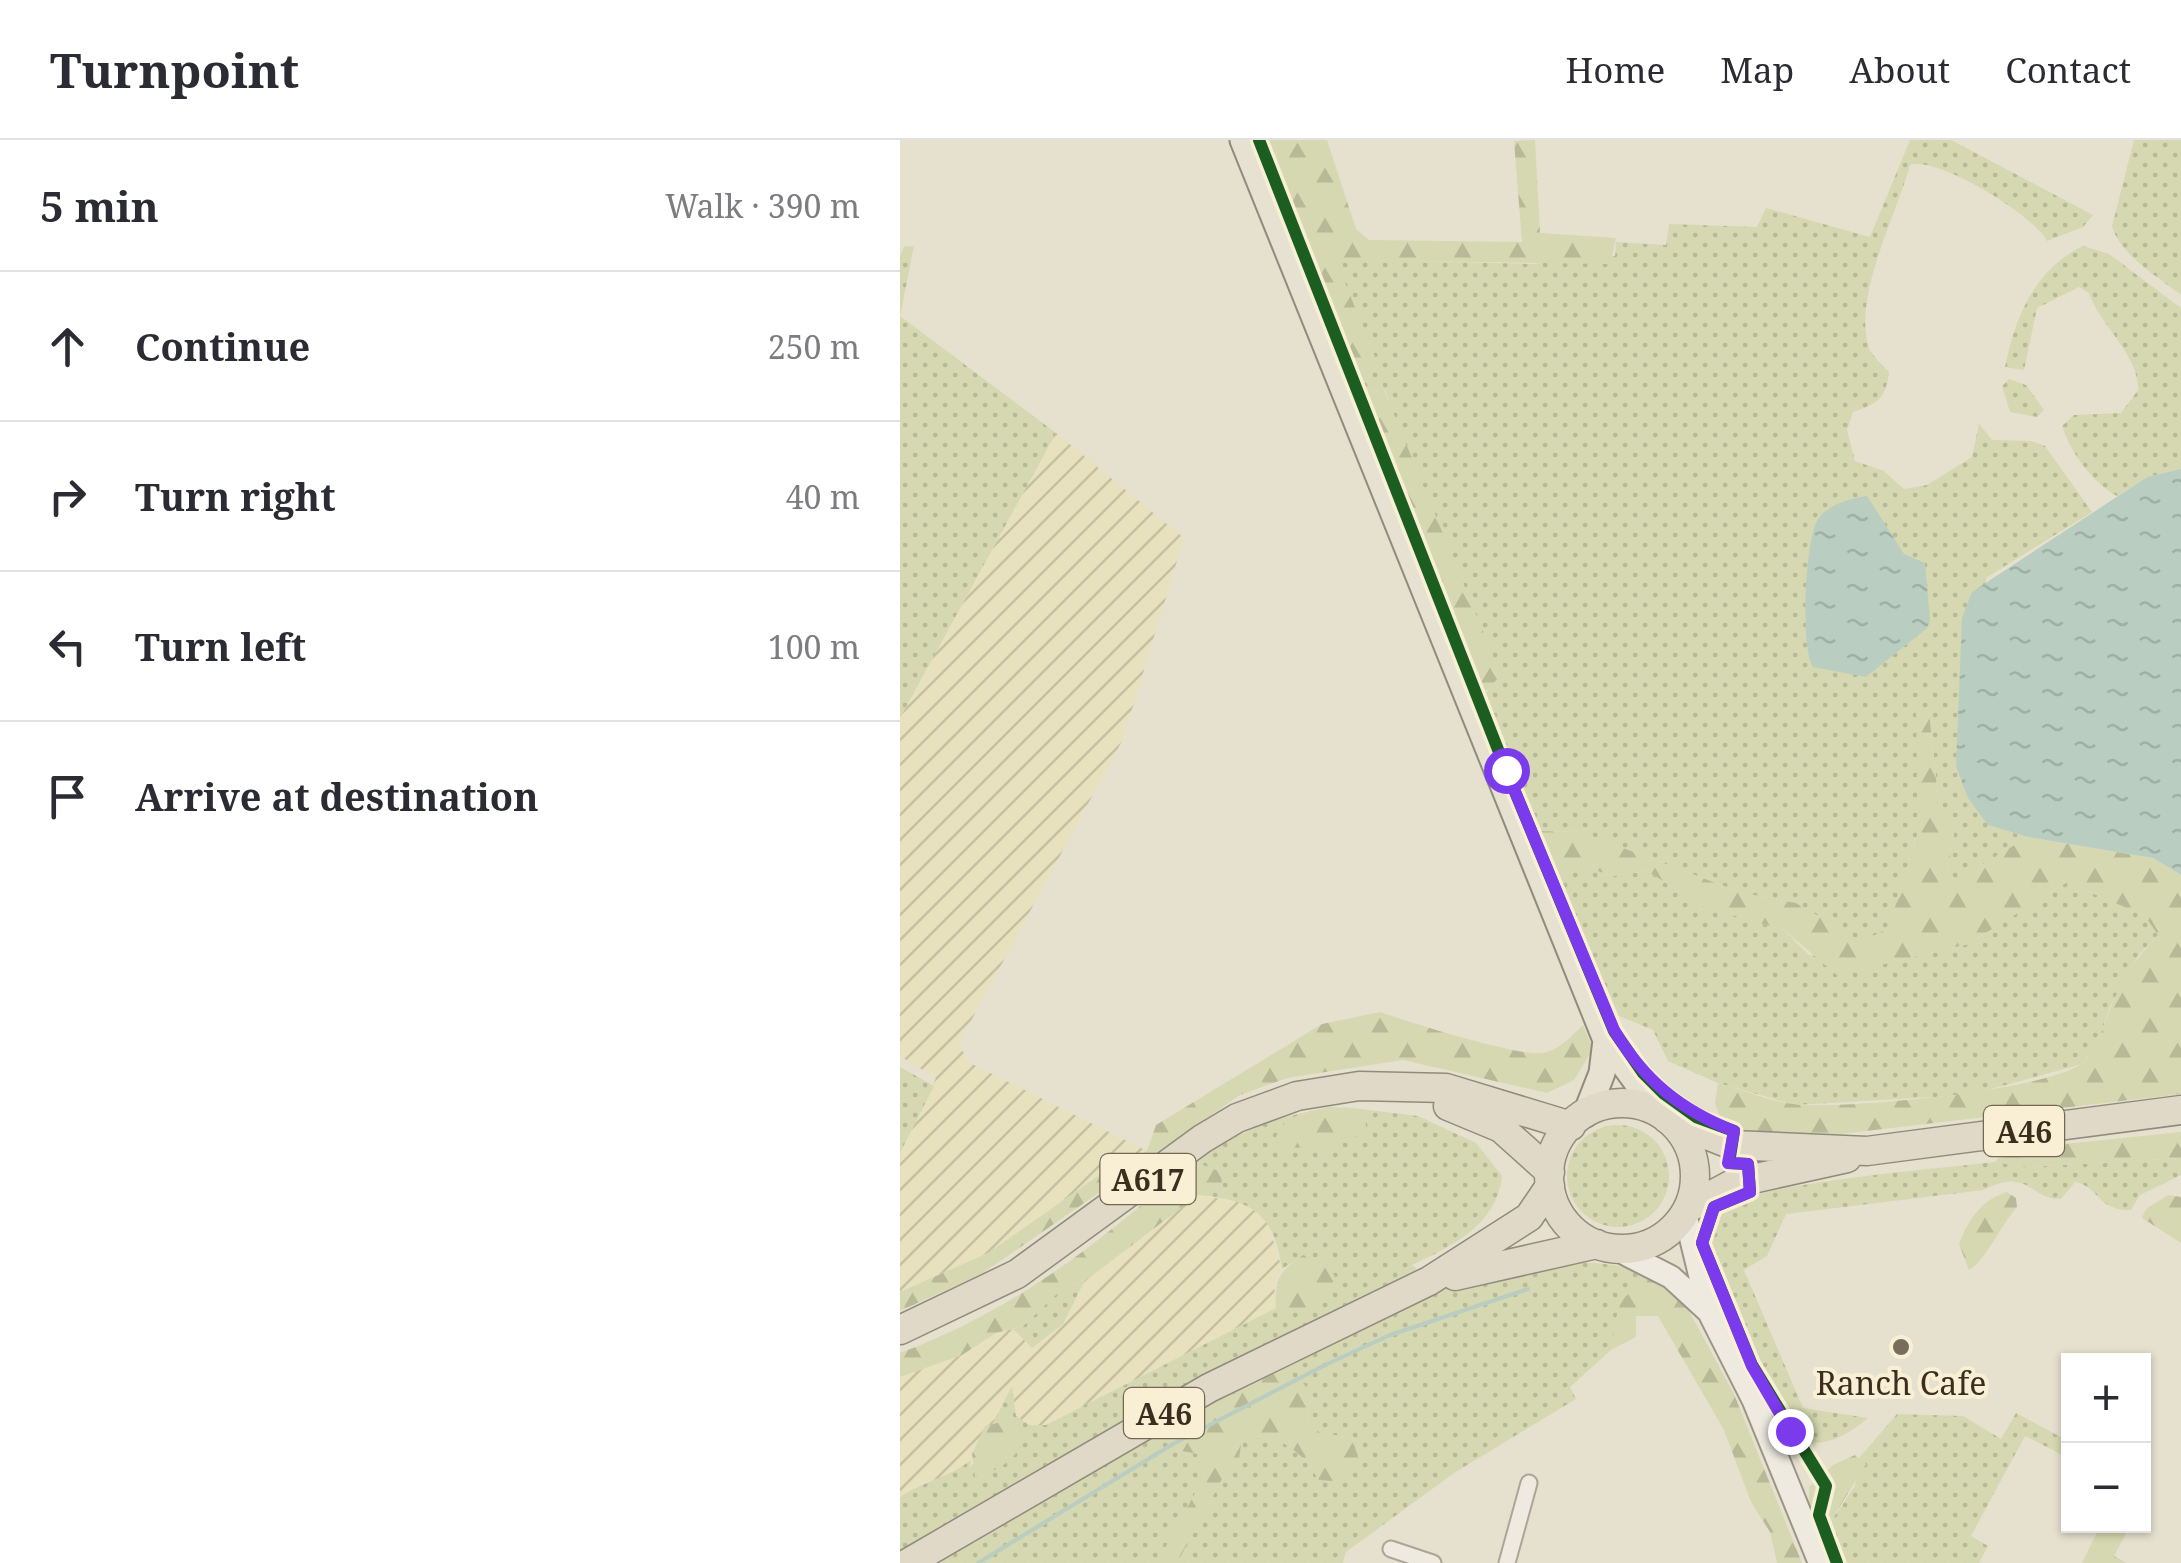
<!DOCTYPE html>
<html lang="en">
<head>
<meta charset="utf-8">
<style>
  :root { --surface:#fff; --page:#f2f2f3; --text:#2b2b33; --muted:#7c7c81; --line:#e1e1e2 }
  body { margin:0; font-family:"Noto Serif",serif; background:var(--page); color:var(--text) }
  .controls { position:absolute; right:30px; bottom:30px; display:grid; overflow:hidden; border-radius:0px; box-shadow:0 2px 8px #0004 }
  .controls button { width:90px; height:90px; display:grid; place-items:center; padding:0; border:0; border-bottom:2px solid var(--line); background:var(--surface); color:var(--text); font:50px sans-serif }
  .stop { position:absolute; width:30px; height:30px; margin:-22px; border:8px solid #7c3aed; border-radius:50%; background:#fff }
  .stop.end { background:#7c3aed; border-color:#fff; box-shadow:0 2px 10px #0008 }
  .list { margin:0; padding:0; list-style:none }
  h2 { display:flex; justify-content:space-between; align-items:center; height:130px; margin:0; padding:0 40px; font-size:42px }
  h2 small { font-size:32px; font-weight:400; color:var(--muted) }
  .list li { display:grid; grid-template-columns:65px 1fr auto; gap:30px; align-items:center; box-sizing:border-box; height:150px; padding:0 40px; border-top:2px solid var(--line) }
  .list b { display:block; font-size:38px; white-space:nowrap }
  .list em { font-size:32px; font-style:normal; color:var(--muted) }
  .icon { flex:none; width:55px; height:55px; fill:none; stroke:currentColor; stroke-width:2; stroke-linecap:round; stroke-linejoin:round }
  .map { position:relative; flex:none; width:1281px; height:1423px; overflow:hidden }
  header { display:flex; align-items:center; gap:60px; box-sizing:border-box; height:140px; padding:0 50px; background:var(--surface); border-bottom:2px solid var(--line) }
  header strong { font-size:48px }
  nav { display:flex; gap:55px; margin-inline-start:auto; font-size:35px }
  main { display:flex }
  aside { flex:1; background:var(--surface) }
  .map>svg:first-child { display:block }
  .farmland { fill:url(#farmland-furrows) }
  .grass { fill:url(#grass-dots) }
  .forest { fill:url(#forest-firs) }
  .water { fill:url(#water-ripples) }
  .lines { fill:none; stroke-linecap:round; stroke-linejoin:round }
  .stream { stroke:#b9cdc1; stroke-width:4 }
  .minor-casing { stroke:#aca597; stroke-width:19 }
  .secondary-casing { stroke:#9b9587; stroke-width:26 }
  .primary-casing { stroke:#918b7e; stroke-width:29 }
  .trunk-casing { stroke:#918b7e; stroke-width:31 }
  .minor { stroke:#eeeae0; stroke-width:15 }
  .secondary { stroke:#eeeae0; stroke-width:22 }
  .primary { stroke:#e6e1d1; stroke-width:25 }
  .trunk { stroke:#e0d9c8; stroke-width:28 }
  .cycleway-casing { stroke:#f8efd4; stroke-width:19 }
  .cycleway { stroke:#1b5e20; stroke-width:12 }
  .route { stroke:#7c3aed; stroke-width:12 }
  .poi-dot { fill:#786d5c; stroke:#f8efd4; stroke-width:4 }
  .labels { text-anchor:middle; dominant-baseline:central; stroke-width:8; stroke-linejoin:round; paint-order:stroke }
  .shield { fill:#f8efd4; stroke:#746855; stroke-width:2.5 }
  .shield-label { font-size:30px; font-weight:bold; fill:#3c2e1e }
  .poi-label { font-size:32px; fill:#3c2e1e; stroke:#f8efd4 }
</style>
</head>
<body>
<header>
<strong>Turnpoint</strong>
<nav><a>Home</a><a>Map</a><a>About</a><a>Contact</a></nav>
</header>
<main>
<aside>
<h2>5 min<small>Walk · 390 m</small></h2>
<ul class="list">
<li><svg class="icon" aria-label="ahead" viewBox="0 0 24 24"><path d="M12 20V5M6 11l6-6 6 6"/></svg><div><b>Continue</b></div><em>250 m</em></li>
<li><svg class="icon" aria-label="right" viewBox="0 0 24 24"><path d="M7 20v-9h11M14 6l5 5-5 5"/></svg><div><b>Turn right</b></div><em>40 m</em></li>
<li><svg class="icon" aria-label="left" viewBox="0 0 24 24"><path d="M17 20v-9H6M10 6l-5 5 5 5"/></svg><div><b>Turn left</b></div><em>100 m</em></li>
<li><svg class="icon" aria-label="arrive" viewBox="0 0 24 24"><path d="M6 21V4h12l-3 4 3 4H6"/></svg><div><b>Arrive at destination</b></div></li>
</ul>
</aside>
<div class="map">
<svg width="1281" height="1423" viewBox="0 0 1281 1423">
  <defs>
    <pattern id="farmland-furrows" width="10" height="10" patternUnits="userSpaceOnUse" patternTransform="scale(2.5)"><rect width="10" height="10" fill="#e7e1be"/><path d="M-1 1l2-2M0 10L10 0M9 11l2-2" fill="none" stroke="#c7c1a3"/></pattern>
    <pattern id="grass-dots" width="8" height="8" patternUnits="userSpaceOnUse" patternTransform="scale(2.5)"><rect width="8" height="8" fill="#d5d8b0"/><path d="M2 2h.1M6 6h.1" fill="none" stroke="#b8ba97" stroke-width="1.8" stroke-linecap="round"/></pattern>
    <pattern id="forest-firs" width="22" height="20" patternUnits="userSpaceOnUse" patternTransform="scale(2.5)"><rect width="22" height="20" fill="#d5d8b0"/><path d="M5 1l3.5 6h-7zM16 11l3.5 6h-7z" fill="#b8ba97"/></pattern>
    <pattern id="water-ripples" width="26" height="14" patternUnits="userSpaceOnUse" patternTransform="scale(2.5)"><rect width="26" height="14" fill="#b9cdc1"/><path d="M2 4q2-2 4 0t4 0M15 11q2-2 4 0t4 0" fill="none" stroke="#a0b0a5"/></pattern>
  </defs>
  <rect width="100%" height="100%" fill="#e6e1ce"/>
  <!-- farmland -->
  <path class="farmland" d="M156,293L284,398L223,599L59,903L68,922L247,1011L208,1029L88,1113L0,1152V1013L36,938L0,916V578Z
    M298,1055L350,1064L367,1080L382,1129L374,1144L376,1168L146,1285H129L116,1276L112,1247L92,1285L85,1287L71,1320L47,1338L24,1341L0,1357V1237L62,1215L96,1193L113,1189L132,1208L163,1184L185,1140Z"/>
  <!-- grass -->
  <path class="grass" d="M1010,0H1051L1193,75L1183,87L1147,101C1135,76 1037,15 1010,25C997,74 952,157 969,208C972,216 983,225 989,232C986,259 977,264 953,272L947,290L955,321L984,331L1004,349L1027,345L1072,317L1079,284L1092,300L1131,301L1145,306L1192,372L1086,438L1088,685L1128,697L1053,743L1048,728L1054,695L1038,657L1029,572L1017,573L1018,692L988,790L961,802L896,763L842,753L681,692L639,691L584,553L588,551L485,250L466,251L461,244L470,237L476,220L435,119L632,124L715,116L716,102L766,105L769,84L857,87L866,68L970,97Z
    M1234,0H1281V155C1258,137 1220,115 1212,86Z
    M14,106L0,176L156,293L0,578V116L4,107Z
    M1183,106L1209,114L1281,168V329L1247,337L1217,356C1192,342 1171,313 1162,286L1174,275L1221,273L1238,250C1239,214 1200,186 1189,153L1179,147L1137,168L1124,230L1105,227C1115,177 1135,129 1183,106Z
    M1109,239L1126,245L1144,270L1137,277L1110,272L1102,246Z
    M682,726L713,736L747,731L805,767L884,790L909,815L983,824L1068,804L1167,742L1245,776L1258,795L1240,813L1210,867L1196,907L1182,924L1069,955L895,965L818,943L768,921L753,890L719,876L656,732Z
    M0,927L34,946L0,1013Z
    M430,967L387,979L465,980L452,968L518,976L576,1003L602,1036C597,1085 552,1106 512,1125L541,1149C608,1129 683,1109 751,1135L715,1190L711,1210L670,1247L676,1259L554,1333L446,1412L443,1423H277L330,1324L339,1319L342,1299C377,1289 402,1312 419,1340L452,1298L421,1293L407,1285L410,1264L276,1310L298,1313L304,1338L257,1423H0V1357C24,1341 48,1338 71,1320L70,1327L115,1279L92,1285L112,1246L116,1276L129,1285H146L376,1168L392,1166L403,1115L382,1129C374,1073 352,1060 298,1055L322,1045L303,1025L284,1029C337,991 366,980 430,967Z
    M667 1036a51 51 0 1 1 102 0a51 51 0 1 1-102 0Z
    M1281,1018V1035L1240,1055L1231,1070C1197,1071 1200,1047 1175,1042L1161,1059C1131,1061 1129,1026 1084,1050L886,1074L867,1116L844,1130L903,1268L968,1278C937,1304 907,1315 876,1283L808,1106C809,1094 810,1079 819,1070C847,1043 1047,1028 1095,1022L1129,1027Z
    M185,1140L163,1184L132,1208L113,1189L123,1186L163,1148Z
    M1116,1273L1168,1301V1318L1125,1296L1071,1396L1088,1406L1079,1423H943L929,1384L955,1346L959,1318L997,1274L1063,1276L1101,1299Z"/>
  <!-- forest -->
  <path class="forest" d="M363,0H427L456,89L469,100L622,102L614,1L635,0L640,93L716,98L710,124L436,120L476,220L470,237L461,244Z
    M484,250L601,535L584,553L466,251Z
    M1016,572H1029L1038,657L1054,695L1048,728L1053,742L1128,697L1253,718L1281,735V954L881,1001L823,984L815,964L818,943C844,950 873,963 900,965C947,968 1157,951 1186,920C1198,906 1202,889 1209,872C1220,843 1237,816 1258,795L1245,776L1167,742L1068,804L937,835L884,790L805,767L747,731L713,736L682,726L656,732L639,691L681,692L842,753L896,763L961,801L988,789L1018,693Z
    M480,872C509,882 618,917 643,913C659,910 672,896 683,885L693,909L674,940L647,953L503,920L387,938L340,955L83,1133L0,1171V1152L88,1113L208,1029L247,1011L256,985L422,884Z
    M430,967L452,968L465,980L467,992L431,1007L379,1008L376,997L387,979Z
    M1281,992V1018L1129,1027L1095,1022L1105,1010Z
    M303,1025L321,1032L322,1045L298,1055L189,1138L163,1148L123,1186L96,1193L62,1215L0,1237V1213C116,1169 192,1108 284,1029Z
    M1107,1052L1116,1058L1117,1067C1103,1082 1084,1123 1069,1130L1059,1104C1069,1079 1081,1060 1107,1052Z
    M1268,1055L1281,1057V1103L1242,1078L1246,1069Z
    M403,1115L426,1122L435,1137L429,1154L404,1169L376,1168C374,1139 380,1131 403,1115Z
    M751,1135L783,1160L834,1254L902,1423H877L870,1392L851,1362L824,1290L758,1176H736V1197L711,1210L719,1162Z
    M374,1233L387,1234L405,1245L410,1264L407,1285L421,1293L452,1298L458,1317L447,1342L419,1340C402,1312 377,1289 342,1299L339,1319L330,1324L277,1423H257L304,1337L298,1314L276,1310L270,1288Z
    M114,1279L126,1289C119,1320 103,1328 75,1337L72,1314L85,1286Z
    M955,1315L966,1324L929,1384L909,1365V1347L933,1325Z
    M1200,1386H1230L1214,1416L1227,1423H1182Z"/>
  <!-- water -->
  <path class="water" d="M1281,329V735L1253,718L1128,697L1088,685L1068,658L1056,626L1062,478L1072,452L1247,337Z
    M967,356L1004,414L1025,423L1030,480L1027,488L966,537L913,527C900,507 905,400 918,379C927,365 951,358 967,356Z"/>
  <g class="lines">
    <!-- stream -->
    <path class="stream" d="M78,1423L273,1304L425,1225L490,1195L628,1149"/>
    <defs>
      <path id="minor" d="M491,1409L533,1423
        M607,1423L629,1343"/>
      <path id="secondary" d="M785,1073L809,1172
        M716,1109L771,1137L809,1172L854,1261L920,1423"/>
      <path id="primary" d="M343,0L706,900L761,975
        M686,974L702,933L706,900"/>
      <path id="trunk" d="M649 1036a73 73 0 1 1 146 0a73 73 0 1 1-146 0Z
        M548,966L601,988L650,1032
        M767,979L832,1005L967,1011L1281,970
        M788,1068L834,1043L947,1018
        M555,1136L697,1104
        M0,1190L117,1134L302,999L337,978L397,956L459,946L546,948L671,986
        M8,1423L309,1248L529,1141L629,1077L650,1046"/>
    </defs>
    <!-- minor casing -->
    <use href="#minor" class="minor-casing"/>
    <!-- secondary casing -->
    <use href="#secondary" class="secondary-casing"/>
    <!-- primary casing -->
    <use href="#primary" class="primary-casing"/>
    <!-- trunk casing -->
    <use href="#trunk" class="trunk-casing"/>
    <!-- minor -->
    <use href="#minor" class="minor"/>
    <!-- secondary -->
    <use href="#secondary" class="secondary"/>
    <!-- primary -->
    <use href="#primary" class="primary"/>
    <!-- trunk -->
    <use href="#trunk" class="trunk"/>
    <defs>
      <path id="cycleway" d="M359,0L606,630L714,891L743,933L764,954L796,977L834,991L829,1023L848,1024L850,1052L814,1067L802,1103L852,1225L926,1346L919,1375L937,1423"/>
    </defs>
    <!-- cycleway casing -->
    <use href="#cycleway" class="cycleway-casing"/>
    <!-- cycleway -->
    <use href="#cycleway" class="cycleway"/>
  </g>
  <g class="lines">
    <!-- route -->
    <path class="route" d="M606,630L714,890C744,940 780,970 834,991L828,1023L848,1024L850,1052L814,1067L802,1103L852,1226L890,1291"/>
  </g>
  <!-- markers -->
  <circle class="poi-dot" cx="1001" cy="1207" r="10"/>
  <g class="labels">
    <!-- shield labels -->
    <g class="shield">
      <rect x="1084" y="966" width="80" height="50" rx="8"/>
      <rect x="200.5" y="1014" width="95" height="50" rx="8"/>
      <rect x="224" y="1248" width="80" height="50" rx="8"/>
    </g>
    <g class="shield-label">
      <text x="1124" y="991">A46</text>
      <text x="248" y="1039">A617</text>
      <text x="264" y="1273">A46</text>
    </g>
    <!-- poi labels -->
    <g class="poi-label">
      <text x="1001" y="1242">Ranch Cafe</text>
    </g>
  </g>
</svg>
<div class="controls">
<button>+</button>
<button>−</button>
</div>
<div class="stop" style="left:606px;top:630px"></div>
<div class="stop end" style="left:890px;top:1291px"></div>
</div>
</main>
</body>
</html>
